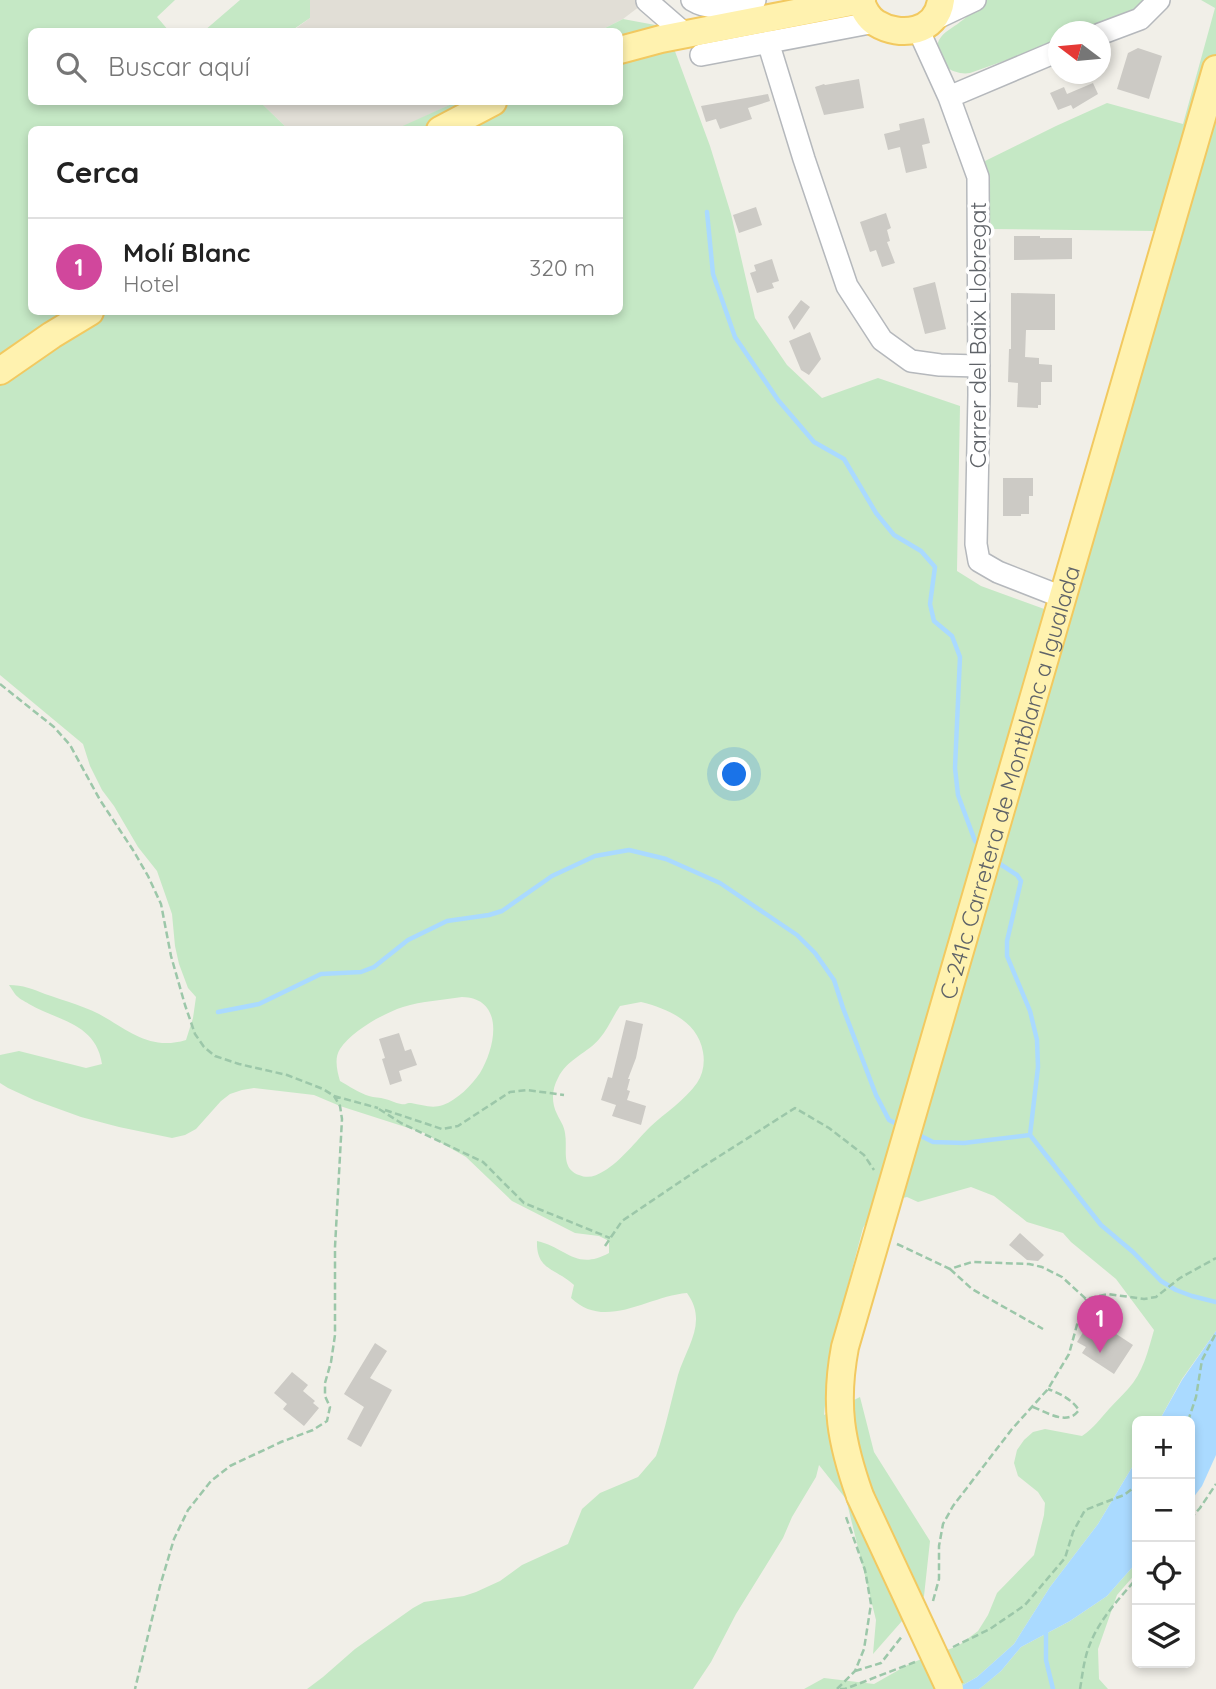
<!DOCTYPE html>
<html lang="es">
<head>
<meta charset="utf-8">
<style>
  :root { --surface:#fff; --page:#f6f6f6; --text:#222; --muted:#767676; --line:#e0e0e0; --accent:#ea580c }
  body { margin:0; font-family:Quicksand,sans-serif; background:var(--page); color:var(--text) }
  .controls { position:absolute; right:21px; bottom:21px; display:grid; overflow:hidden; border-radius:10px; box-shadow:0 4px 10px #0003 }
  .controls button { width:63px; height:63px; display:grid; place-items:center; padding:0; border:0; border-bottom:2px solid var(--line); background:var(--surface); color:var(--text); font:35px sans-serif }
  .compass { position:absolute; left:1048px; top:21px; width:63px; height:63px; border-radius:50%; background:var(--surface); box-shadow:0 4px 10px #0003; rotate:286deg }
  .you { position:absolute; left:735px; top:775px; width:24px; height:24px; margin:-18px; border:5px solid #fff; border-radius:50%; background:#1a73e8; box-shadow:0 0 0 10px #1a73e833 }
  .badge { display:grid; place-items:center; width:46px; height:46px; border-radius:50%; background:var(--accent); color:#fff; font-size:23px; font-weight:700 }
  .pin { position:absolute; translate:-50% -58px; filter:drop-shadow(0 2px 4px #0008) }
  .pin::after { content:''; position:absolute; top:37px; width:24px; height:21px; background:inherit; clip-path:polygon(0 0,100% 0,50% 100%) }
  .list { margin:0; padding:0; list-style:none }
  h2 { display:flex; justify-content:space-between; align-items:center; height:91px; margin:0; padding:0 28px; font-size:30px }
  h2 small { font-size:23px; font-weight:400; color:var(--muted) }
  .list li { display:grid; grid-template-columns:46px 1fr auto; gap:21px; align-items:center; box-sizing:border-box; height:98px; padding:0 28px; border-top:2px solid var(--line) }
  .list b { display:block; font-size:26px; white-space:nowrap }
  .list p { margin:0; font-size:23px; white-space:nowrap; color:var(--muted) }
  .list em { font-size:23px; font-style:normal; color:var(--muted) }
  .icon { flex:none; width:38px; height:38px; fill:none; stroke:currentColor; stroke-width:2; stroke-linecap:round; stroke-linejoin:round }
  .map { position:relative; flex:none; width:1216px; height:1689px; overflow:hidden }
  .search { position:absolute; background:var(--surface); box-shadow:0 4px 10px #0003; left:28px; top:28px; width:595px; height:77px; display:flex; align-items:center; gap:18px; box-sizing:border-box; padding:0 24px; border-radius:10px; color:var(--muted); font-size:26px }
  .panel { position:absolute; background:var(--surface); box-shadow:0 4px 10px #0003; left:28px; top:126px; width:595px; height:189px; border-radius:10px }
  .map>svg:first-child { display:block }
  .education { fill:#e1ded6 }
  .green { fill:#c5e8c5; fill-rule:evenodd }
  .water { fill:#aadaff }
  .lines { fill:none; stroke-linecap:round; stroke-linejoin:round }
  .stream { stroke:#aadaff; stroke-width:4.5 }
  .building { fill:#cccac5 }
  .minor-casing { stroke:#b5b8bc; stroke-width:24 }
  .major-casing { stroke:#f2c960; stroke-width:30 }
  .path { stroke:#9cc7a9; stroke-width:2.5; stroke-dasharray:7 3.5; stroke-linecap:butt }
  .minor { stroke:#fff; stroke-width:21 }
  .major { stroke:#fff2af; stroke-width:26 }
  .major-bridge-casing { stroke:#f2c960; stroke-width:30; stroke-linecap:butt }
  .major-bridge { stroke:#fff2af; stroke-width:26 }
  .labels { text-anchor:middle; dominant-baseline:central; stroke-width:7; stroke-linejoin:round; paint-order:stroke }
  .street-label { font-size:23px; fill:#5f6368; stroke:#fff }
</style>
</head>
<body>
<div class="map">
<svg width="1216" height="1689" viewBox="0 0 1216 1689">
  <rect width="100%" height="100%" fill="#f1efe8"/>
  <!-- education -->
  <path class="education" d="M310,0H648L623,19L599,31L291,32L310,18Z
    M260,102H456L396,130L288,129Z"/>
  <!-- green -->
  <path class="green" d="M0,0H175L157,17L169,31L32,32V102H260L288,129L32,130V312H620V130L396,129L456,102H620V32L599,31L623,19L666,27L710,146L731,214L755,318L787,365L822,398L878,378L960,406L957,571L981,586L1047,610L1123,350L1155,231L991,229L985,161L1056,126L1107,103L1183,124L1215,8L1201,0H1216V1331L1182,1379L1159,1421H1137V1459L1098,1524L1050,1587L1014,1644L977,1677L956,1689H804L824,1678L874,1684L911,1663L958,1646L978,1631L988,1615L997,1593L1034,1555L1044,1515L1045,1503L1038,1492L1018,1476L1014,1463L1017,1450L1024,1440L1033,1432L1045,1429L1082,1436C1094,1428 1100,1419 1109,1409C1115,1402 1122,1396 1128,1389C1143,1373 1148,1351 1154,1330L1116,1279L1071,1242L1063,1233L1027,1222L994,1196L971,1187L918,1202L907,1197L886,1202L875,1208L863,1228L831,1349L824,1415L860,1397L874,1452L930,1541L924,1596L873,1654L876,1620L846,1499L819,1465L816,1477L792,1517L783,1538L736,1614L711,1662L693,1689H307L323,1677L355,1649L413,1608L424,1602L464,1596L476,1592L500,1581L522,1565L568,1544L582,1509L600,1493L638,1477L656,1456L660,1444C667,1421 672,1398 678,1375C687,1346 708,1322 687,1293C648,1296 605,1331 571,1298L574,1285C556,1268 536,1271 537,1241C567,1248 576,1271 609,1253V1241L599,1236L575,1233L512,1201L466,1157L424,1133L340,1106L314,1095L254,1088L242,1090L230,1094L221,1101L196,1129L185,1135L172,1138L119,1127L81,1117L34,1100L8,1088L0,1083V1055L19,1051L86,1068L102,1064C96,1023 58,1021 29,1004C24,1001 18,998 15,994C13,991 11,988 9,985C23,985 33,989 45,994C65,1001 88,1007 106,1018C133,1034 153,1050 186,1040L193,1018L196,997L188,988L179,964L175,946L172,914L157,871L138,847L114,806L102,790L90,766L83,744L0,675ZM462,997C505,998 496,1047 480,1073C472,1085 457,1100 443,1105C432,1109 423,1105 411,1103C403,1103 409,1105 401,1104C395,1103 390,1100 385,1099C380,1097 374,1098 369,1096C359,1093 349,1086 340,1081C337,1071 334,1058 340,1049C352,1031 382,1014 403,1007C422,1001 443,1000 462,997ZM641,1002C669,1009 698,1022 703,1052C705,1063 703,1074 697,1083C685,1100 665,1113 650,1127C637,1140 620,1162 604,1171C596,1176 588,1179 579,1175C560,1168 568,1149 565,1133C564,1125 560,1121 557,1114C551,1102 552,1089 558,1078C567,1059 588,1053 600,1038C608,1029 613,1016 620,1006Z
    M240,0H310V18L291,31H204Z
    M985,0H1146L1136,14L1087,31L1058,32V42L970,73C952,76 930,61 939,40C944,31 953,28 960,22C970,16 973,6 985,0Z
    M1137,1562V1572L1117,1595L1098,1649L1099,1679L1108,1689H979L1001,1671L1021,1647L1070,1621L1107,1596Z"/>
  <!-- water -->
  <path class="water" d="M1216,1331V1455L1202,1486L1190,1502V1421H1159L1182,1380Z
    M1137,1459V1562L1107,1596L1070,1621L1021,1647L1001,1671L983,1686L979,1689H956L977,1677L1014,1644L1050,1587L1098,1524Z"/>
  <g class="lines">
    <!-- stream -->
    <path class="stream" d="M707,212L713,274L735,337L778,400L814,442L844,459L876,513L894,535L921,551L935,567L930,604L934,621L952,636L960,657L955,768L958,795L975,841L980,846
      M997,862L1017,875L1021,881L1007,941V956L1030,1011L1037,1040L1038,1067L1030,1135
      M218,1012L259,1004L321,974L361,972L374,967L408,940L447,921L489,915L502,911L552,876L595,856L629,850L666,859L720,883L797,935L815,953L834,980L843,1008L876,1095L889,1120L901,1126
      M915,1133L933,1142L964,1143L1030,1135L1101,1225L1133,1252L1161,1281L1176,1290L1192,1296L1216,1302
      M1046,1628V1660L1053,1689"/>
  </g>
  <!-- building -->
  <path class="building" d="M1138,48L1162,56L1149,99L1117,89L1128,53Z
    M859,79L864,108L824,115L815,87L824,84L825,85Z
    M1093,83L1098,94L1073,109L1071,105L1058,110L1050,93L1064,87L1067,94Z
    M768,94L770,101L748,108L752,119L720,129L716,119L706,122L701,106Z
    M924,118L930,143L922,145L927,168L906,173L900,147L888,150L884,134L900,130L899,124Z
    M756,207L762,225L739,233L733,215Z
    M886,213L891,228L887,230L890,241L887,242L895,263L882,267L876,250L870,252L860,222Z
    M1014,236H1040V238H1072V259L1014,260Z
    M772,259L779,281L772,283L774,288L757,293L750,273L756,271L754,265Z
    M935,282L946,329L925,334L913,288Z
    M1011,293L1055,294V330H1026L1025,357L1039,358V364L1052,365V382H1041V405H1038V408L1017,407L1018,383L1008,382L1009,349H1011Z
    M801,300L810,307L794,330L788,317Z
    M810,332L821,359L809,375L801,370L789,341Z
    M1003,478H1033V496H1029V514H1021V516H1003Z
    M626,1020L643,1024L636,1058L628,1079H630L627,1090L630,1091L627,1100L646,1106L641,1125L612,1116L616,1105L601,1100L608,1077L612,1078Z
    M399,1033L405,1051L411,1049L417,1065L399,1071L402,1081L390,1085L382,1059L385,1058L379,1039Z
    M1020,1233L1044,1255L1038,1261L1027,1260L1009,1245Z
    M1092,1318L1133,1345L1114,1374L1082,1353L1086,1347L1077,1342Z
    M375,1343L387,1351L370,1378L392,1390L361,1447L347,1439L364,1407L344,1394Z
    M292,1372L308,1385L303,1391L315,1401L313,1403L319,1408L304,1426L283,1409L287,1404L274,1393Z"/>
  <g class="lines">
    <defs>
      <path id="minor" d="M692,0C713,13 733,4 755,0
        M647,1L685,34
        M935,19L975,0
        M918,29L949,97L978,177L979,395L976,544L979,561L998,572L1062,597
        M1100,34L1140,19L1159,0
        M768,42L804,159L847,286L882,340L911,361L940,365L979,366
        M701,55L875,22
        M949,97L1058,51"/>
      <g id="major">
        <path d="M860,0C864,9 867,17 876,23C900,38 937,33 941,0"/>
        <path d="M620,50L661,39L862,0"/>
        <path d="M440,130L493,102"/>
        <path d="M0,371L52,335L90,312"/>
        <path id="s1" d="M860,1496C841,1442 834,1405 845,1347L1216,69"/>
      </g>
    </defs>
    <!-- minor casing -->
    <use href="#minor" class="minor-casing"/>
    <!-- major casing -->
    <use href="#major" class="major-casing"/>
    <!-- path -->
    <path class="path" d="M0,684L54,727L70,745L100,800L133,850L148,876L161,904L171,956L185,1005L195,1034L204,1047L215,1056L239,1064L287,1075L323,1089L334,1096L340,1106L342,1119L335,1247V1335L331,1362L325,1383V1396L330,1407L327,1421L313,1430L281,1442L230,1466L211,1481L188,1510L174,1539L160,1586L135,1689
      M334,1096L378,1108
      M379,1109L401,1123L483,1162L524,1203L610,1238
      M385,1110L442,1129L458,1126L510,1092L527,1090L564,1095
      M897,1244L950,1269L972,1262L1029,1264L1042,1267L1062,1277L1086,1299L1108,1294L1144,1299L1156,1297L1180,1278L1216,1258
      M605,1246L622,1221L696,1171L795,1108L829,1128L864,1155L874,1170
      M950,1269L972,1289L1043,1329
      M1033,1407C1048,1413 1068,1426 1079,1410C1071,1399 1061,1394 1048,1389
      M1188,1421L1196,1397L1202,1360L1216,1333
      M1190,1519L1200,1508L1216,1484
      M933,1601L939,1579V1546L943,1524L953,1506L1012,1429L1048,1389L1069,1354L1081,1310L1086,1299
      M953,1647L990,1629L1025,1605L1065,1558L1073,1532L1085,1510L1124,1495L1137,1485
      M855,1671L881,1663L903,1635
      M837,1689L855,1671L864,1649L871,1604L865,1570L846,1517
      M840,1689H845L915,1662
      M1080,1689C1082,1678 1083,1667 1086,1656C1094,1625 1117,1601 1137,1578"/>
    <!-- minor -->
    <use href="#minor" class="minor"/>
    <!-- major -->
    <use href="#major" class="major"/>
    <defs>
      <path id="major-bridge" d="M860,1496L950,1689"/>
    </defs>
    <!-- major-bridge casing -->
    <use href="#major-bridge" class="major-bridge-casing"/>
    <!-- major-bridge -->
    <use href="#major-bridge" class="major-bridge"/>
  </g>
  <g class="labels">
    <!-- street labels -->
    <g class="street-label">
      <text transform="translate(977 335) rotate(-90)">Carrer del Baix Llobregat</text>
      <text stroke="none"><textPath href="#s1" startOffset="740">C-241c Carretera de Montblanc a Igualada</textPath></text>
    </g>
  </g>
</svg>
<div class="controls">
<button>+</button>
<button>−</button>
<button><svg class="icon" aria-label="locate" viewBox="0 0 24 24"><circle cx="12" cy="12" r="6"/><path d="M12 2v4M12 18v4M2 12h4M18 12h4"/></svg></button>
<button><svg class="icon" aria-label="layers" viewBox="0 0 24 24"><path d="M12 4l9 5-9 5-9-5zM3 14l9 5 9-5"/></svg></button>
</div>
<svg class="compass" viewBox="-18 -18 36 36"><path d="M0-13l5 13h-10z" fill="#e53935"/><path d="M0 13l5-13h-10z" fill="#767676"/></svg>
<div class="you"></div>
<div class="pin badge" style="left:1100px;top:1353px;background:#d1479c">1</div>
<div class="search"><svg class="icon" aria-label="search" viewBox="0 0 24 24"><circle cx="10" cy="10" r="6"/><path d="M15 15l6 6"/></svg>Buscar aquí</div>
<section class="panel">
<h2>Cerca<small></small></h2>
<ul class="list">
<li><span class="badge" style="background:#d1479c">1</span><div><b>Molí Blanc</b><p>Hotel</p></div><em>320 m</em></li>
</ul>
</section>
</div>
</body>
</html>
